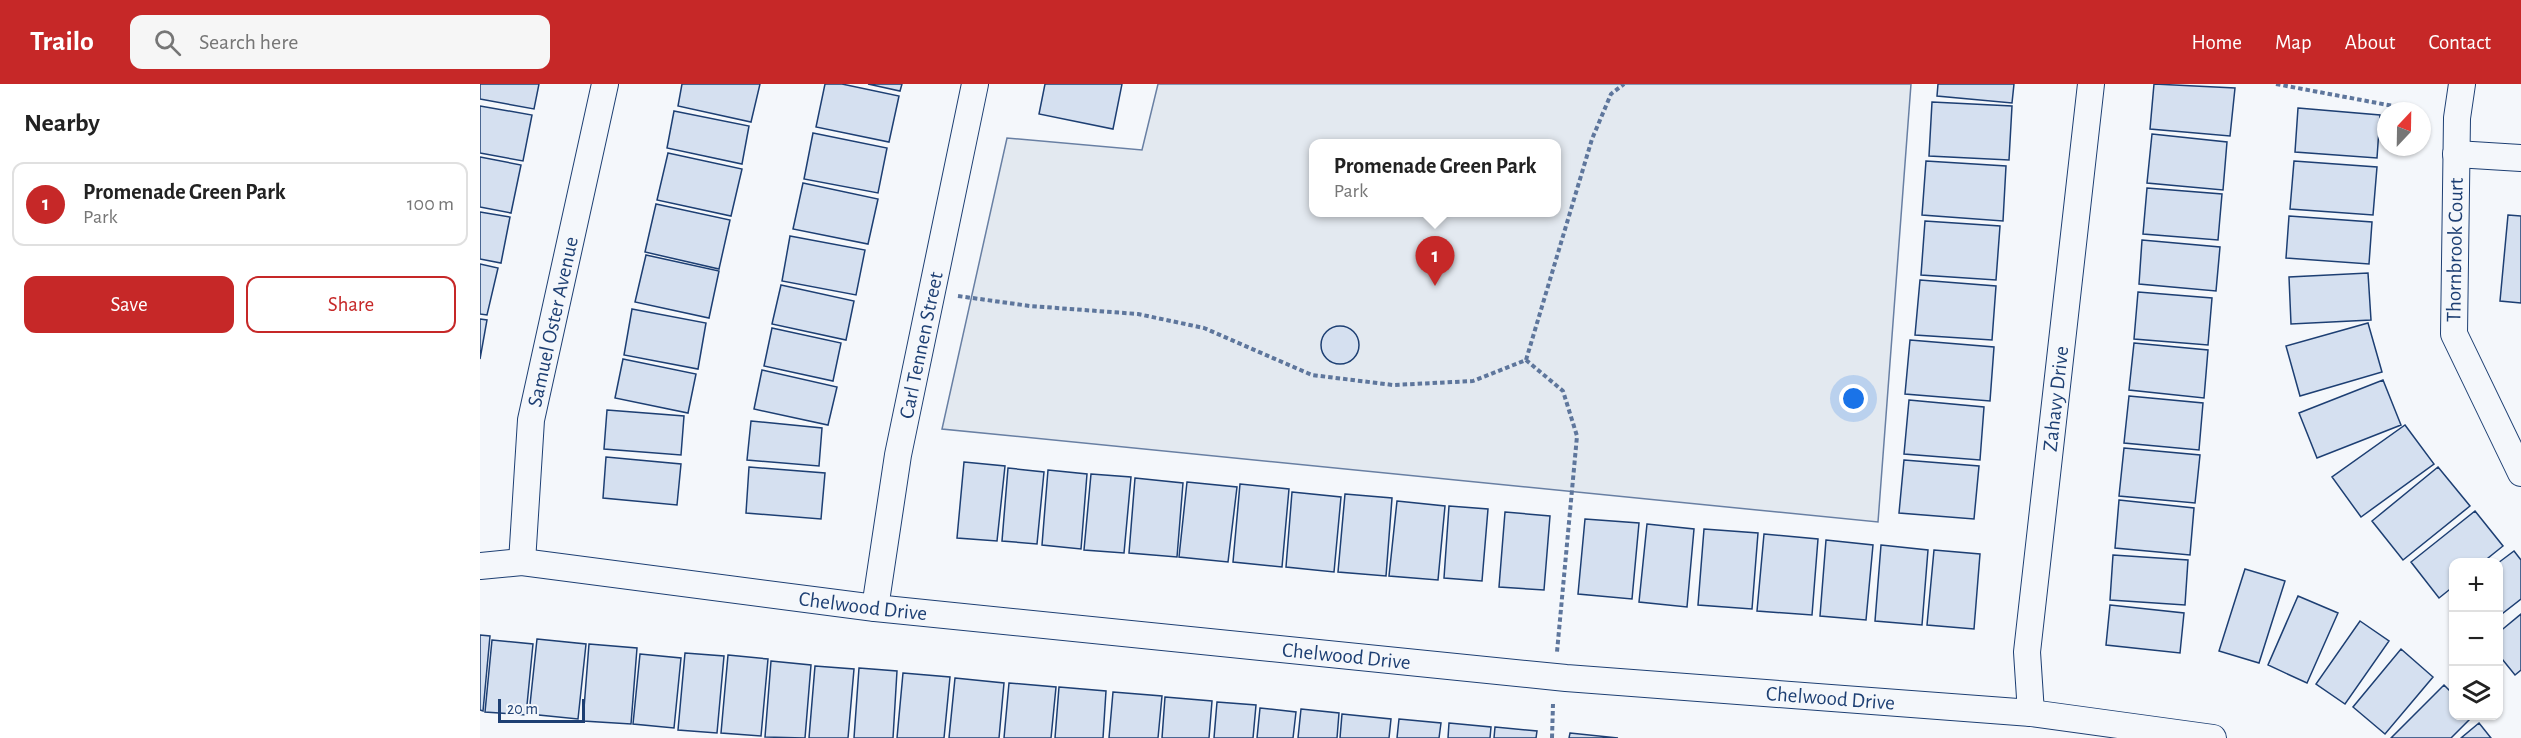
<!DOCTYPE html>
<html lang="en">
<head>
<meta charset="utf-8">
<style>
  :root { --surface:#fff; --page:#f6f6f6; --text:#222; --muted:#767676; --line:#e0e0e0; --accent:#c62828 }
  body { margin:0; font-family:"Alegreya Sans",sans-serif; background:var(--page); color:var(--text) }
  .controls { position:absolute; right:18px; bottom:18px; display:grid; overflow:hidden; border-radius:12px; box-shadow:0 2px 4px #0004 }
  .controls button { width:54px; height:54px; display:grid; place-items:center; padding:0; border:0; border-bottom:2px solid var(--line); background:var(--surface); color:var(--text); font:30px sans-serif }
  .compass { position:absolute; left:1897px; top:18px; width:54px; height:54px; border-radius:50%; background:var(--surface); box-shadow:0 2px 4px #0004; rotate:22deg }
  .scale { position:absolute; left:18px; bottom:15px; width:87px; box-sizing:border-box; padding-left:6px; border:3px solid #1d3f73; border-top:0; font-size:16px; line-height:21px; white-space:nowrap; color:#1d3f73; -webkit-text-stroke:4px #f4f7fb; paint-order:stroke }
  .you { position:absolute; left:1374px; top:315px; width:21px; height:21px; margin:-15px; border:4px solid #fff; border-radius:50%; background:#1a73e8; box-shadow:0 0 0 9px #1a73e833 }
  .badge { display:grid; place-items:center; width:39px; height:39px; border-radius:50%; background:var(--accent); color:#fff; font-size:20px; font-weight:700 }
  .pin { position:absolute; translate:-50% -50px; filter:drop-shadow(0 2px 3px #0008) }
  .pin::after { content:''; position:absolute; top:32px; width:21px; height:18px; background:inherit; clip-path:polygon(0 0,100% 0,50% 100%) }
  .popup { position:absolute; left:829px; top:55px; width:252px; height:78px; box-sizing:border-box; display:grid; place-content:center; border-radius:12px; background:var(--surface); filter:drop-shadow(0 2px 4px #0005); font-size:20px; white-space:nowrap; color:var(--muted) }
  .popup b { font-size:22px; color:var(--text) }
  .popup::after { content:''; position:absolute; left:50%; top:100%; margin-left:-12px; border:12px solid transparent; border-top-color:var(--surface) }
  .list { margin:0; padding:0; list-style:none }
  h2 { display:flex; justify-content:space-between; align-items:center; height:78px; margin:0; padding:0 24px; font-size:26px }
  h2 small { font-size:20px; font-weight:400; color:var(--muted) }
  .list li { display:grid; grid-template-columns:39px 1fr auto; gap:18px; align-items:center; box-sizing:border-box; height:84px; margin:0 12px 12px; padding:0 12px; border:2px solid var(--line); border-radius:12px }
  .list b { display:block; font-size:22px; white-space:nowrap }
  .list p { margin:0; font-size:20px; white-space:nowrap; color:var(--muted) }
  .list em { font-size:20px; font-style:normal; color:var(--muted) }
  .actions { display:flex; gap:12px; padding:18px 24px }
  .actions a { flex:1; padding:14px 0; border:2px solid var(--accent); border-radius:12px; text-align:center; font-size:21px; color:var(--accent) }
  .actions .main { background:var(--accent); color:#fff }
  .icon { flex:none; width:33px; height:33px; fill:none; stroke:currentColor; stroke-width:2; stroke-linecap:round; stroke-linejoin:round }
  .map { position:relative; flex:none; width:2041px; height:654px; overflow:hidden }
  header { display:flex; align-items:center; gap:36px; box-sizing:border-box; height:84px; padding:0 30px; background:var(--accent); color:#fff }
  header strong { font-size:28px }
  nav { display:flex; gap:33px; margin-inline-start:auto; font-size:21px }
  .search { width:420px; height:54px; background:var(--page); display:flex; align-items:center; gap:15px; box-sizing:border-box; padding:0 21px; border-radius:12px; color:var(--muted); font-size:22px }
  main { display:flex }
  aside { flex:1; background:var(--surface) }
  .map>svg:first-child { display:block }
  .green { fill:#e3e9f0; stroke:#687fa3; stroke-width:1.5; fill-rule:evenodd }
  .building { fill:#d5e0f0; stroke:#1d3f73; stroke-width:1.5 }
  .lines { fill:none; stroke-linecap:round; stroke-linejoin:round }
  .street-casing { stroke:#1d3f73; stroke-width:28 }
  .path { stroke:#5e769c; stroke-width:4; stroke-dasharray:4.5 3; stroke-linecap:butt }
  .street { stroke:#f4f7fb; stroke-width:26 }
  .labels { text-anchor:middle; dominant-baseline:central; stroke-width:4.5; stroke-linejoin:round; paint-order:stroke }
  .street-label { font-size:21px; fill:#1d3f73; stroke:#f4f7fb }
</style>
</head>
<body>
<header>
<strong>Trailo</strong>
<div class="search"><svg class="icon" aria-label="search" viewBox="0 0 24 24"><circle cx="10" cy="10" r="6"/><path d="M15 15l6 6"/></svg>Search here</div>
<nav><a>Home</a><a>Map</a><a>About</a><a>Contact</a></nav>
</header>
<main>
<aside>
<h2>Nearby<small></small></h2>
<ul class="list">
<li><span class="badge">1</span><div><b>Promenade Green Park</b><p>Park</p></div><em>100 m</em></li>
</ul>
<div class="actions"><a class="main">Save</a><a>Share</a></div>
</aside>
<div class="map">
<svg width="2041" height="654" viewBox="0 0 2041 654">
  <rect width="100%" height="100%" fill="#f4f7fb"/>
  <!-- green -->
  <path class="green" d="M678,0H1431L1398,438L462,345L527,54L662,66ZM834,59H1076V128H834Z"/>
  <!-- building -->
  <path class="building" d="M0,0H59L54,25L0,15Z
    M202,0H280L271,38L198,22Z
    M345,0H362L419,12L409,58L336,43Z
    M388,0H422L420,7Z
    M565,0H642L633,45L559,30Z
    M1458,0H1534L1532,19L1457,12Z
    M1674,0L1755,4L1750,52L1670,45Z
    M1452,18L1532,22L1529,76L1449,72Z
    M0,22L52,31L43,77L0,69Z
    M1818,24L1900,31L1897,74L1815,68Z
    M194,27L269,42L262,80L187,64Z
    M333,49L407,64L398,109L324,95Z
    M1672,50L1747,58L1743,106L1667,99Z
    M188,69L262,85L251,132L177,116Z
    M0,73L41,81L31,129L0,123Z
    M1446,77L1526,82L1523,137L1442,131Z
    M1814,77L1897,83L1893,131L1810,125Z
    M323,99L398,115L388,160L313,145Z
    M1667,104L1742,110L1738,156L1663,150Z
    M176,120L250,136L239,185L165,168Z
    M0,128L30,133L21,179L0,175Z
    M2028,131L2041,132V219L2020,217Z
    M1809,132L1892,138L1889,180L1806,174Z
    M1445,137L1520,142L1516,196L1441,191Z
    M310,152L385,166L376,211L302,197Z
    M1662,156L1740,163L1736,207L1659,200Z
    M166,171L239,187L229,234L155,218Z
    M0,180L18,184L7,231L0,230Z
    M1888,189L1891,236L1811,240L1809,193Z
    M1440,196L1516,202L1512,256L1435,251Z
    M301,201L374,217L366,256L292,240Z
    M1658,208L1732,214L1728,261L1654,255Z
    M152,225L226,239L218,285L144,271Z
    M0,235L7,236L0,275Z
    M1888,239L1902,288L1820,312L1806,262Z
    M841 261a19 19 0 1 1 38 0a19 19 0 1 1-38 0Z
    M292,244L361,259L353,297L284,282Z
    M1430,256L1514,263L1510,317L1425,310Z
    M1654,259L1728,266L1724,314L1649,306Z
    M143,275L216,290L208,329L135,314Z
    M282,286L357,303L348,341L274,325Z
    M1903,296L1921,341L1837,374L1819,329Z
    M1649,312L1723,319L1719,366L1644,359Z
    M1429,316L1504,323L1500,376L1424,370Z
    M127,326L204,332L201,371L124,365Z
    M271,337L342,344L339,382L267,376Z
    M1925,341L1954,380L1881,433L1852,393Z
    M1644,364L1720,371L1715,419L1639,412Z
    M126,373L201,380L197,421L123,414Z
    M1424,376L1499,382L1494,435L1419,429Z
    M484,378L525,382L517,457L477,454Z
    M269,383L345,389L341,435L266,429Z
    M1958,383L1990,422L1923,476L1892,437Z
    M528,384L564,388L557,460L522,457Z
    M568,386L607,390L601,465L562,461Z
    M611,390L651,393L644,469L604,466Z
    M655,394L703,399L697,473L649,469Z
    M707,398L757,403L748,478L699,473Z
    M760,400L809,405L802,483L753,478Z
    M812,408L861,413L854,488L806,483Z
    M865,410L912,414L906,492L858,488Z
    M1639,416L1714,424L1710,471L1635,464Z
    M917,417L965,422L958,496L909,492Z
    M969,422L1008,425L1002,497L964,494Z
    M1995,427L2023,462L2003,478H1974V502L1959,514L1931,478Z
    M1025,428L1070,432L1064,506L1019,503Z
    M1105,435L1159,439L1152,515L1098,510Z
    M1167,440L1214,445L1207,523L1159,518Z
    M1224,445L1278,449L1272,525L1218,521Z
    M1284,450L1338,455L1332,531L1277,527Z
    M1346,456L1393,461L1386,536L1340,532Z
    M1401,461L1448,466L1442,541L1395,537Z
    M1454,466L1500,470L1494,545L1447,541Z
    M2034,467L2041,476V515L2018,533V479Z
    M1633,471L1708,476L1705,521L1630,516Z
    M1765,485L1805,497L1779,579L1739,567Z
    M1818,512L1858,529L1827,599L1788,581Z
    M1630,521L1704,529L1700,569L1626,561Z
    M2041,530V586L2035,591L2018,570V549Z
    M1880,537L1909,557L1865,620L1836,600Z
    M0,551L10,552L3,627L0,626Z
    M57,555L106,560L98,635L49,630Z
    M12,556L53,560L46,631L5,628Z
    M109,560L157,564L151,640L103,637Z
    M1921,565L1953,593L1905,650L1873,623Z
    M205,569L244,572L237,649L198,646Z
    M160,570L201,574L194,644L153,640Z
    M248,571L288,575L281,652L241,649Z
    M291,577L331,581L325,654L285,653Z
    M335,582L374,585L368,654H329Z
    M379,584L417,587L413,654H374Z
    M423,589L470,593L464,654H417Z
    M475,594L524,599L519,654H469Z
    M529,599L576,603L571,654H524Z
    M1964,601L1974,611V632H1993L1971,654H1911Z
    M579,603L626,607L623,654H575Z
    M633,608L682,612L678,654H629Z
    M685,613L732,617L729,654H682Z
    M737,618L776,621L773,654H734Z
    M780,624L816,628L813,654H777Z
    M821,625L859,629L857,654H818Z
    M862,630L911,635L909,654H860Z
    M919,635L961,639L959,654H917Z
    M969,639L1011,643L1010,654H968Z
    M1999,639L2011,654H1981Z
    M1015,643L1057,647L1056,654H1014Z
    M1090,649L1138,654H1089Z"/>
  <g class="lines">
    <defs>
      <g id="street">
        <path d="M1982,0L1977,34L1974,250L2041,389"/>
        <path d="M1976,70L2041,74"/>
        <path id="s1" d="M42,478L51,336L125,0"/>
        <path id="s2" d="M0,482L42,478L395,524L1086,594L1551,629L1733,654"/>
        <path id="s3" d="M395,524L418,371L495,0"/>
        <path id="s4" d="M1551,629L1547,568L1611,0"/>
      </g>
    </defs>
    <!-- street casing -->
    <use href="#street" class="street-casing"/>
    <!-- path -->
    <path class="path" d="M1796,0L1940,27
      M478,212L550,222L658,230L724,244L832,291L913,301L993,297L1046,276L1112,55L1131,10L1144,0
      M1046,276L1083,307L1097,352L1077,568
      M1072,654L1073,620"/>
    <!-- street -->
    <use href="#street" class="street"/>
  </g>
  <g class="labels">
    <!-- street labels -->
    <g class="street-label">
      <text transform="translate(1975 166) rotate(-89)">Thornbrook Court</text>
      <text stroke="none"><textPath href="#s1" startOffset="243">Samuel Oster Avenue</textPath></text>
      <text stroke="none"><textPath href="#s3" startOffset="267">Carl Tennen Street</textPath></text>
      <text stroke="none"><textPath href="#s4" startOffset="316">Zahavy Drive</textPath></text>
      <text stroke="none"><textPath href="#s2" startOffset="386">Chelwood Drive</textPath></text>
      <text stroke="none"><textPath href="#s2" startOffset="872">Chelwood Drive</textPath></text>
      <text stroke="none"><textPath href="#s2" startOffset="1358">Chelwood Drive</textPath></text>
    </g>
  </g>
</svg>
<div class="controls">
<button>+</button>
<button>−</button>
<button><svg class="icon" aria-label="layers" viewBox="0 0 24 24"><path d="M12 4l9 5-9 5-9-5zM3 14l9 5 9-5"/></svg></button>
</div>
<svg class="compass" viewBox="-18 -18 36 36"><path d="M0-13l5 13h-10z" fill="#e53935"/><path d="M0 13l5-13h-10z" fill="#767676"/></svg>
<div class="scale">20 m</div>
<div class="you"></div>
<div class="pin badge" style="left:955px;top:202px">1</div>
<div class="popup"><b>Promenade Green Park</b>Park</div>
</div>
</main>
</body>
</html>
